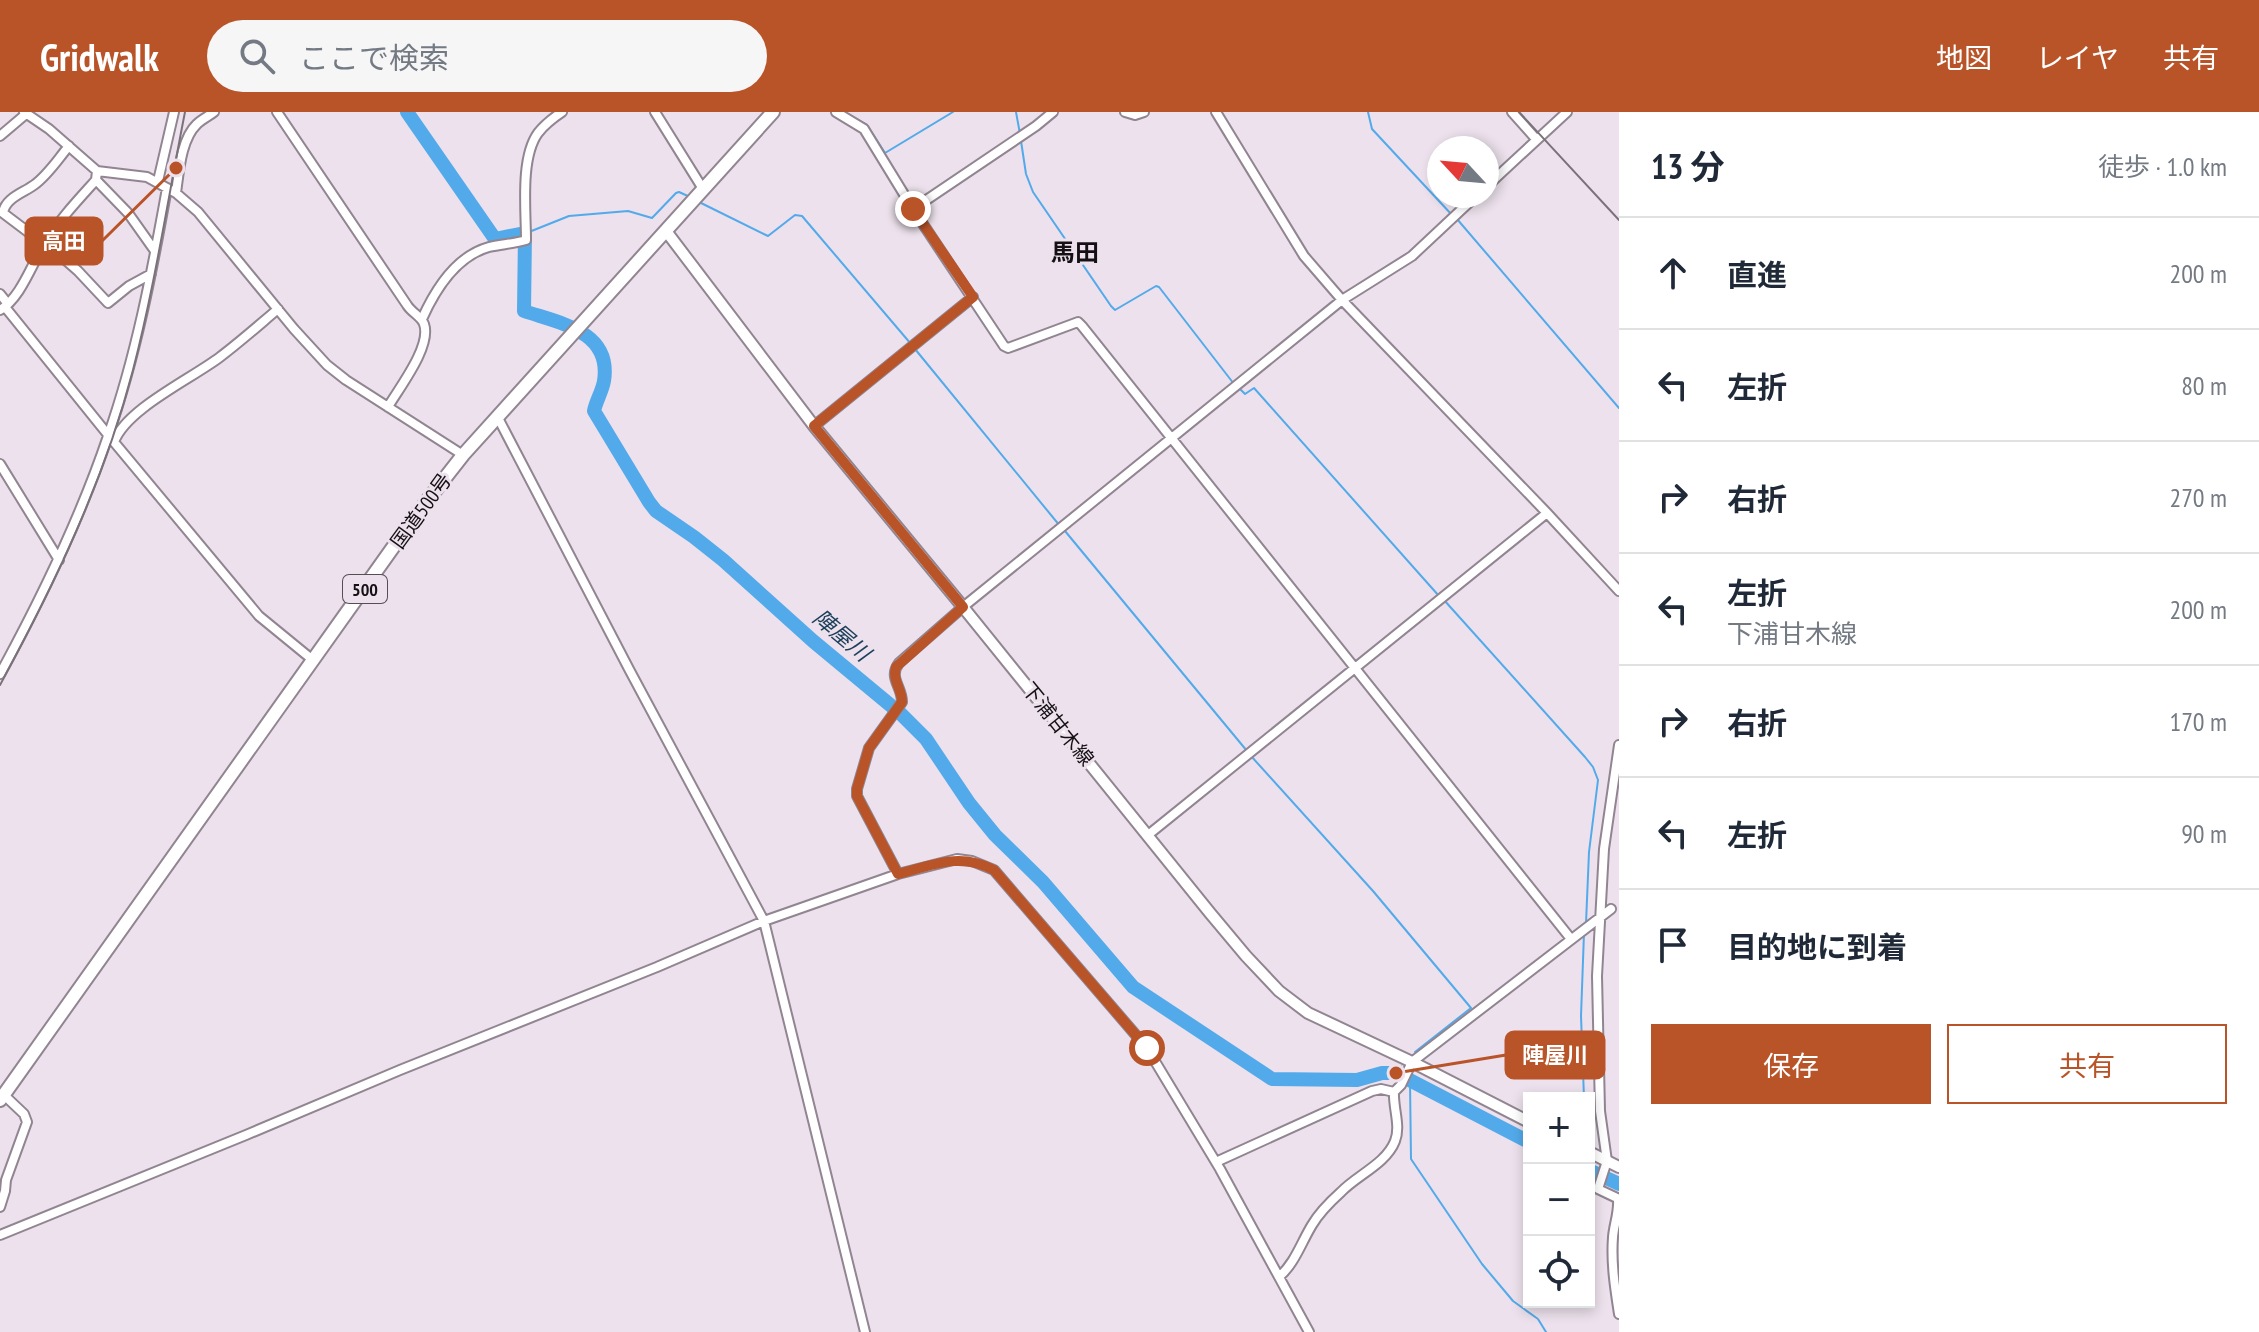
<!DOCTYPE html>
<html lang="ja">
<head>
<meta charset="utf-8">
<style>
  :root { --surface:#fff; --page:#f6f6f7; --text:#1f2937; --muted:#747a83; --line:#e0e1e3; --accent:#b95328 }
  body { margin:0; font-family:"PT Sans Narrow","Noto Sans JP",sans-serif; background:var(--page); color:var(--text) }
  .controls { position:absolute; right:24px; bottom:24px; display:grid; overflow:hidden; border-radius:0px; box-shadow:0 4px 12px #0003 }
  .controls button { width:72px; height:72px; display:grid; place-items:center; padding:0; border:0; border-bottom:2px solid var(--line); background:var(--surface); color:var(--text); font:40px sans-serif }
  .compass { position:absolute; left:1427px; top:24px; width:72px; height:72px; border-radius:50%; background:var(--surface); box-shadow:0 4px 12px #0003; rotate:296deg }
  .stop { position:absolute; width:24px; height:24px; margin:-18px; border:6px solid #b95328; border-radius:50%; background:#fff }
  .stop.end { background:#b95328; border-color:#fff; box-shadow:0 2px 8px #0008 }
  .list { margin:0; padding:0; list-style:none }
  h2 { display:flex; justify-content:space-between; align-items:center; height:104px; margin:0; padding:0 32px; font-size:34px }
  h2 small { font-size:26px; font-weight:400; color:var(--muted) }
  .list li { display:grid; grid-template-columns:52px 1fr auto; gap:24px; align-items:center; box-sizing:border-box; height:112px; padding:0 32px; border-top:2px solid var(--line) }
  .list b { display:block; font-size:30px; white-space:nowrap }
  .list p { margin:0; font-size:26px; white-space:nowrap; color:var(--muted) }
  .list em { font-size:26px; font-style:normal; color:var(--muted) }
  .actions { display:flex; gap:16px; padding:24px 32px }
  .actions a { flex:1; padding:18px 0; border:2px solid var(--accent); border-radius:0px; text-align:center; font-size:28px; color:var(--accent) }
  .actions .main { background:var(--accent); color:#fff }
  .icon { flex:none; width:44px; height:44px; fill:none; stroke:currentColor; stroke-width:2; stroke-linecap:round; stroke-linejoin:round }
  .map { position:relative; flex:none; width:1619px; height:1220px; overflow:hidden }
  header { display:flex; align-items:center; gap:48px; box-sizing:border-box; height:112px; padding:0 40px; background:var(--accent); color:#fff }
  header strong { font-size:38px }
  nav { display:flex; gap:44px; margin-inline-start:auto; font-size:28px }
  .search { width:560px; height:72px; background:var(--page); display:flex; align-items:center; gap:20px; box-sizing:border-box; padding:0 28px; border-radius:44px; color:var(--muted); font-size:30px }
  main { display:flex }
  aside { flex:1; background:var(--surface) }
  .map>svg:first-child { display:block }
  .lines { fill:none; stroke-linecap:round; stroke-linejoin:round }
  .stream { stroke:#53aaea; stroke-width:2 }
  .river { stroke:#53aaea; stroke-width:14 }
  .minor-casing { stroke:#908590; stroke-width:12 }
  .major-casing { stroke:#908590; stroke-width:14 }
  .highway-casing { stroke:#908590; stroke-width:16 }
  .minor { stroke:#fff; stroke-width:8 }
  .major { stroke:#fff; stroke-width:10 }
  .highway { stroke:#fff; stroke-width:12 }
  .rail { stroke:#7a727a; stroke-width:2 }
  .route { stroke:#b95328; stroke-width:10 }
  .labels { text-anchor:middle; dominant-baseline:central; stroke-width:6; stroke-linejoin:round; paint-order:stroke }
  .shield { fill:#ece1ec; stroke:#554f55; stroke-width:2 }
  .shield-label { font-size:18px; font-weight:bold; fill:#141014 }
  .street-label { font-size:20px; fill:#141014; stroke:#ece1ec }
  .water-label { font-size:22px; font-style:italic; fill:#1b3f5a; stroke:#ece1ec }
  .quarter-label { font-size:24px; font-weight:bold; fill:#141014; stroke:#ece1ec }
  .leader { fill:none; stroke:#b95328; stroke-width:3 }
  .callout-dot { fill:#b95328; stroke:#ece1ec; stroke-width:3 }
  .callout { fill:#b95328; stroke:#b95328; stroke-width:3 }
  .callout-label { font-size:22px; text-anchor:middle; font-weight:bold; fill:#fff }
</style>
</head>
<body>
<header>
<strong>Gridwalk</strong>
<div class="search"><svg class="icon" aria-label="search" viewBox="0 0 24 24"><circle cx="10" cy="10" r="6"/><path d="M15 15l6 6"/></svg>ここで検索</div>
<nav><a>地図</a><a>レイヤ</a><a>共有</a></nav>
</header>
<main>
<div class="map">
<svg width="1619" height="1220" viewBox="0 0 1619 1220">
  <rect width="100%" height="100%" fill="#ece1ec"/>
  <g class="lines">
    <!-- stream -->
    <path class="stream" d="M1016,0L1020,22
      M1368,0L1372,17L1452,103
      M847,2L867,13L885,41L953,0
      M1021,29L1026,62L1033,80L1111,194L1115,198L1156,174L1159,175L1234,272
      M699,90L768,124L795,103L802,104L911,232
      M1457,107L1619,296
      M529,120L569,104L628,99L652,106L676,81L679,80L690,85
      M915,237L1060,414
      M1239,276L1245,282L1254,276L1439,484
      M1065,419L1247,639
      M1444,488L1585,645L1593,655L1598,668L1589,740L1586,811
      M1251,644L1373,779L1471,896L1415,940
      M1584,821L1581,904L1584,986
      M1396,961L1401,954
      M1410,970L1411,1047L1482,1152L1513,1189L1538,1207L1546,1220"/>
    <!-- river -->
    <path class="river" d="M407,0L495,127L525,121L524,199C559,211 612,219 604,269C602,280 596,289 594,299L649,390L656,399L694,425L723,448L813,529L901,602L926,627L969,691L995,723L1043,770L1133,875L1272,967L1357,968L1382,961H1396L1529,1030
      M1589,1058L1619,1072"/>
    <defs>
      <path id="minor" d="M24,0L49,17L97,59L147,65L176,81L198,100L294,217L327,253L346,268L463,343
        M277,0L407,193C412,201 421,204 424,212C432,234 399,276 388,295
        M655,0L703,77
        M836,0L864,17L913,97L1004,234L1008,236L1078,210L1082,214L1571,827
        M1125,0L1135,3L1144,0
        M1216,0L1304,144L1342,188L1547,401L1619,479
        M1512,0L1536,27
        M0,24L26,2
        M96,68L128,101L155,139
        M158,69L174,0
        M1487,74L1567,0
        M176,81C179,60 181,27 197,12C202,7 209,4 214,0
        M913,97L1036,14L1053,0
        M45,130L78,159L108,191L129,174L151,162
        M44,132L3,101C5,86 23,81 34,73C48,63 58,47 69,34
        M0,182L8,192
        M5,195L109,324L259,504L314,549
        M0,198C21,186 32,151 45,131C59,108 78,88 96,68L97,59
        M422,207C435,178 456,144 489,135C501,132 513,132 526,128C526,98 520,46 538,21C545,12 553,6 562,0
        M497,304L630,559L764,809L865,1220
        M814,314L973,185
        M114,330C126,297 191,267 220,245C240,230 259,213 278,197
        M0,352L59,448
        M0,562C42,485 80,407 108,324C136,244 152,160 167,76
        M1619,633L1604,737L1597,864L1600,999L1607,1049L1598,1077L1619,1087
        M1148,723L1547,401
        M898,762L857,684V677L869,636L902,590C902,574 888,566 899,551L963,495L1342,188L1412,144L1476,84
        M1216,1050L1372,979L1381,977L1394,980
        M1618,1087C1619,1101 1614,1112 1613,1125C1611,1151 1615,1176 1619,1202
        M0,1095L5,1079L6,1068L27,1010L24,1002L4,983
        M0,1123L246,1023L400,958L657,855L764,809L898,762L957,747L972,749L994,758L1147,936L1220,1057L1309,1220
        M1279,1165C1295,1151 1301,1131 1312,1113C1319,1101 1331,1089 1341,1080C1357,1063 1386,1052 1395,1029C1401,1014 1393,996 1394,980L1401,973L1412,950L1611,797"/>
      <path id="major" d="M666,119L814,314L963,495L1210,801L1246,844L1279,879L1308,901L1412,950L1529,1010
        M1589,1040L1619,1055"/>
      <path id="highway" d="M0,988L416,403L463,343L773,0"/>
    </defs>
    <!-- minor casing -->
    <use href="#minor" class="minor-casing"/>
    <!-- major casing -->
    <use href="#major" class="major-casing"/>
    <!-- highway casing -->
    <use href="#highway" class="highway-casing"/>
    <!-- minor -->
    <use href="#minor" class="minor"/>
    <!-- major -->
    <use href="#major" class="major"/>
    <!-- highway -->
    <use href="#highway" class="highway"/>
    <!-- rail -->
    <path class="rail" d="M1519,0L1619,108
      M0,573C55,472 104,369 133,258C155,173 168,86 185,0"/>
  </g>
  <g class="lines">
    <!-- route -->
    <path class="route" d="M913,97L973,185L814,314L963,495L896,555C892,569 902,577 902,590L869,636L857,677V684L898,762C933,753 960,740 994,758L1147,936"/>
  </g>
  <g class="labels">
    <!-- shield labels -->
    <rect class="shield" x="343" y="463" width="44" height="28" rx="6"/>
    <g class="shield-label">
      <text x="365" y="477">500</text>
    </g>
    <!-- street labels -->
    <g class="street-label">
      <text transform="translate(421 399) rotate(-54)">国道500号</text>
      <text transform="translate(1058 612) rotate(51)">下浦甘木線</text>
    </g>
    <!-- water labels -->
    <g class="water-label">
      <text transform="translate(842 523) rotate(40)">陣屋川</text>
    </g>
    <!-- quarter labels -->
    <g class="quarter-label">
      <text x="1075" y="140">馬田</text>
    </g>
  </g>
  <!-- callouts -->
  <path class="leader" d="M176 56L102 129M1396 961L1506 943"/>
  <g class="callout-dot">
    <circle cx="176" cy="56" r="8"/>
    <circle cx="1396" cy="961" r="8"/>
  </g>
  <g class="callout">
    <rect x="26" y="106" width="76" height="46" rx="8"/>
    <rect x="1506" y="920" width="98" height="46" rx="8"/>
  </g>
  <g class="callout-label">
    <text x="64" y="137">高田</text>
    <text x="1555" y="951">陣屋川</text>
  </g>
</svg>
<div class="controls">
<button>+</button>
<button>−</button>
<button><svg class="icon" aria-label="locate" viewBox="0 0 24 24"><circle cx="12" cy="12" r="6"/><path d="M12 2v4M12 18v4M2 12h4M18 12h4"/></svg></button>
</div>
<svg class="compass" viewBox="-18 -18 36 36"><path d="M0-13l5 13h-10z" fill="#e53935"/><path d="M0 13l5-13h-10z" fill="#747a83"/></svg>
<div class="stop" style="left:1147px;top:936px"></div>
<div class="stop end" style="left:913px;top:97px"></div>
</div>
<aside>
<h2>13 分<small>徒歩 · 1.0 km</small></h2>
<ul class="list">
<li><svg class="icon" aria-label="ahead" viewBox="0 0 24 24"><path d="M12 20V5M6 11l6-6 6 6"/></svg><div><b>直進</b></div><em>200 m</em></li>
<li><svg class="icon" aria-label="left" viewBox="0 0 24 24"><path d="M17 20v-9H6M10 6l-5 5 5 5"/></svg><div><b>左折</b></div><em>80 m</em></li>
<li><svg class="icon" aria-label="right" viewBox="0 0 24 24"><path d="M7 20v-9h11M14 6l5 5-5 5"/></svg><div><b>右折</b></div><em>270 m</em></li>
<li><svg class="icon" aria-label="left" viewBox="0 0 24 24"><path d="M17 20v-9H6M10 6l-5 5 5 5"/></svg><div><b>左折</b><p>下浦甘木線</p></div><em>200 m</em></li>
<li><svg class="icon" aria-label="right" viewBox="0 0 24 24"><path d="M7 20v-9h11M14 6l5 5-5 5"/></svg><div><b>右折</b></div><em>170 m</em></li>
<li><svg class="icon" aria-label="left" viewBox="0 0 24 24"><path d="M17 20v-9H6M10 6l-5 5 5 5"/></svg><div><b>左折</b></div><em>90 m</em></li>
<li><svg class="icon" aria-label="arrive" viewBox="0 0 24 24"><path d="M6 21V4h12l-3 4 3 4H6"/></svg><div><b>目的地に到着</b></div></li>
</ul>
<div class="actions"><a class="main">保存</a><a>共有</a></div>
</aside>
</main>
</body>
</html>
